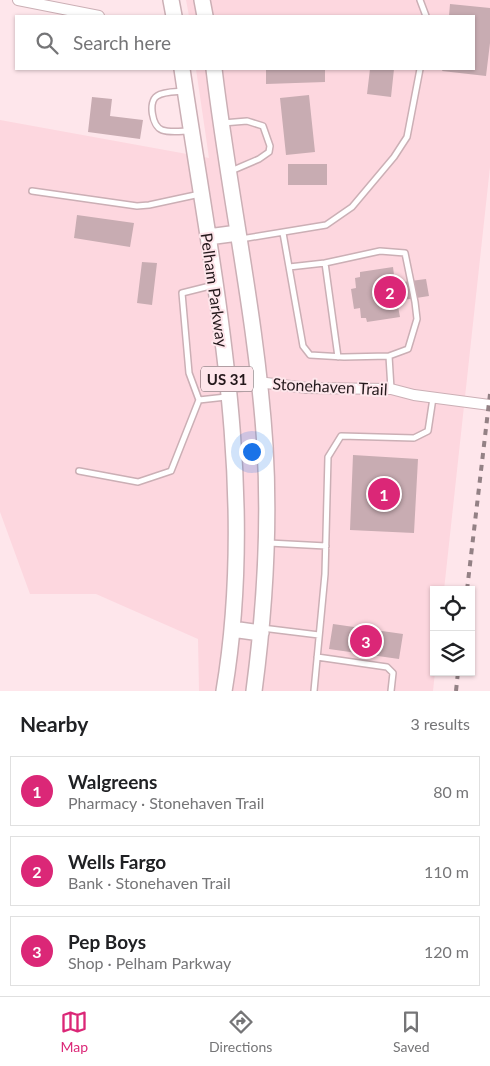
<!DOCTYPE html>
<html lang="en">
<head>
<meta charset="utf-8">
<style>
  :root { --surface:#fff; --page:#f6f6f6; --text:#202124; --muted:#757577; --line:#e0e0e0; --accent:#db2777 }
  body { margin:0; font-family:Lato,sans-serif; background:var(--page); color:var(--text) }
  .controls { position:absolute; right:15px; bottom:15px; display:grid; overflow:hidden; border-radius:0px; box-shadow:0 1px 4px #0004 }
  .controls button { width:45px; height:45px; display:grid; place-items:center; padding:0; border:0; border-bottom:1px solid var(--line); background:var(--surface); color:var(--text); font:25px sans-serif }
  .you { position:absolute; left:251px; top:451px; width:18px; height:18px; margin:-12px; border:4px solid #fff; border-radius:50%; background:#1a73e8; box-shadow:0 0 0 8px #1a73e833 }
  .badge { display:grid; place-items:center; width:32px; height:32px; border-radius:50%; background:var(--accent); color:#fff; font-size:16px; font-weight:700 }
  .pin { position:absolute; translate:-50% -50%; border:2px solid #fff; box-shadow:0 1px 5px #0006 }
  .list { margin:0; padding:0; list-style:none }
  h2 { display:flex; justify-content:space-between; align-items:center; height:65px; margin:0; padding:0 20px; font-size:21px }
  h2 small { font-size:16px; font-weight:400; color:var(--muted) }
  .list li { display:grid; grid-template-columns:32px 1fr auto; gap:15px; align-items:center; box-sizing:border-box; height:70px; margin:0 10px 10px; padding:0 10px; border:1px solid var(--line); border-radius:0px }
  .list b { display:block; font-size:19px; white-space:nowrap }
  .list p { margin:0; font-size:16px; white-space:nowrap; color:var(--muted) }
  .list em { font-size:16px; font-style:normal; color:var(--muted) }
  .icon { flex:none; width:28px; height:28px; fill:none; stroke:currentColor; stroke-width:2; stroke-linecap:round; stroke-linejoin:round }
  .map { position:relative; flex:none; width:490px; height:691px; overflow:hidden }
  .search { position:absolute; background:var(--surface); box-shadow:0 1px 4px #0004; left:15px; right:15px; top:15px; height:55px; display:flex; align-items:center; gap:12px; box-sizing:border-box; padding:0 18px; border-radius:0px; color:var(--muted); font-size:19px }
  .sheet { height:305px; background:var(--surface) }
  nav { display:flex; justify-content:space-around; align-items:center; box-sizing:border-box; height:70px; border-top:1px solid var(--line); background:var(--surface); font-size:14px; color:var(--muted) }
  nav a { display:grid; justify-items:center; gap:2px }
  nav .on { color:var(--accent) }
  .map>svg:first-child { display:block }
  .built { fill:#fdd7df }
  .building { fill:#c8acb2 }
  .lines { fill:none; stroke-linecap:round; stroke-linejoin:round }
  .service-casing { stroke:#cbafb5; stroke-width:8 }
  .minor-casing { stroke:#cbafb5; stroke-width:12 }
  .primary-casing { stroke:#cbafb5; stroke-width:18 }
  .service { stroke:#fff; stroke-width:5 }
  .minor { stroke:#fff; stroke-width:10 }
  .primary { stroke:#fff; stroke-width:15 }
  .rail { stroke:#938185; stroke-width:4; stroke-dasharray:6 6; stroke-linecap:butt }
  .labels { text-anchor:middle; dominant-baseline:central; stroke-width:4; stroke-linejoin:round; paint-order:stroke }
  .shield { fill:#fee6eb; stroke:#65565a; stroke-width:1 }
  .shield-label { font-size:15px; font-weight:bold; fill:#24191c }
  .street-label { font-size:16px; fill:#24191c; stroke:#fee6eb }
</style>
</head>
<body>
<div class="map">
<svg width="490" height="691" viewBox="0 0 490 691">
  <rect width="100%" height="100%" fill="#fee6eb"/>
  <!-- built -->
  <path class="built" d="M186,0H490V167L444,590H434V672H435L433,691H199L198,639L96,594H30L0,512V120L209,158L196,69H474V16H189Z"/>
  <!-- building -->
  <path class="building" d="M450,4L490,8V43L486,76L442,71L443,69H474V16H449Z
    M266,69H325V82L266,84Z
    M370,69H394L391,97L367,94Z
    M309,95L315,152L286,155L280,98Z
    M92,97L112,99L110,116L143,120L140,139L88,132Z
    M288,164H327V185H288Z
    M77,215L134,223L130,247L74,238Z
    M142,262L157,263L152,305L137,303Z
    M393,267L395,283L426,279L429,296L397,301L400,317L367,322L366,318H361L360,308L354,309L351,289L356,288L355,278L360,277V272Z
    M353,455L418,459L414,533L350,530Z
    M333,624L403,634L399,659L329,649Z"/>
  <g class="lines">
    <defs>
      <path id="service" d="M420,0L426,16
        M185,91C177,92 164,91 157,96C148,102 152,126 162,130C170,133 182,131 190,131
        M223,123L247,121L263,126L270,146L269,152L259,159L231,171
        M32,191L137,206L149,205L200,194
        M283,233L303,346L310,355L344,357L389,356L391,389
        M241,239L326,225L352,207L394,157L407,137L420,69
        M325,263L380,251L405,253L415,302L417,319L408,349L389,356
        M289,267L325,263L338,357
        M214,285L182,293L189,373L199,400L226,397
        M79,471L138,482L171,471L199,400
        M269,543L326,546
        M262,628L319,635
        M317,657L387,667L393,673L391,691
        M314,691L325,574L328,457L341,436L414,438L428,431L433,398"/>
      <path id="minor" d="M18,0L99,16
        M258,382L307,388L391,389L414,395L490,405"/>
      <path id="primary" d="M171,0L174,16
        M202,0L205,16
        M182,69C212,274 259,483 224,691
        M214,69C229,195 257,320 265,446C270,531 265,608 254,691
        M208,237L238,233
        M228,384L258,382
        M232,629L261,633"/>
    </defs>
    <!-- service casing -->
    <use href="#service" class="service-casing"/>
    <!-- minor casing -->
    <use href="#minor" class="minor-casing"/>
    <!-- primary casing -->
    <use href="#primary" class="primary-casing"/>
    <!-- service -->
    <use href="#service" class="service"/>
    <!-- minor -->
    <use href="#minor" class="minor"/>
    <!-- primary -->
    <use href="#primary" class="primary"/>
    <!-- rail -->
    <path class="rail" d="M467,590L490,394
      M456,691L458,672"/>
  </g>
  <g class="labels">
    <!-- shield labels -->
    <rect class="shield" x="201" y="366.5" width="52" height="25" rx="4"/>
    <g class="shield-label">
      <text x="227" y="379">US 31</text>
    </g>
    <!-- street labels -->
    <g class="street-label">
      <text transform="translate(215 290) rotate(82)">Pelham Parkway</text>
      <text transform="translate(330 386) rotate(3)">Stonehaven Trail</text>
    </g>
  </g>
</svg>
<div class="controls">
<button><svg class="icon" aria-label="locate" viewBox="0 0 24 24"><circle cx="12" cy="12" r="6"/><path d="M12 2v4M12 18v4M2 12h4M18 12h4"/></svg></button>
<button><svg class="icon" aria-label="layers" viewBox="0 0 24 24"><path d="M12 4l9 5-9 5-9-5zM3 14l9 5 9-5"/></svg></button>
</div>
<div class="you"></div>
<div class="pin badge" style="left:384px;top:494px">1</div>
<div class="pin badge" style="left:390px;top:292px">2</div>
<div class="pin badge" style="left:366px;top:641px">3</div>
<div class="search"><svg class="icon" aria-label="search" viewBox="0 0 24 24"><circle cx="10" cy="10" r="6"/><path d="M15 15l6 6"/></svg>Search here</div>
</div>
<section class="sheet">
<h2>Nearby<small>3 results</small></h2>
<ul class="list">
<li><span class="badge">1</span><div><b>Walgreens</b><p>Pharmacy · Stonehaven Trail</p></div><em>80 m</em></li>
<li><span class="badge">2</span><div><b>Wells Fargo</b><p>Bank · Stonehaven Trail</p></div><em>110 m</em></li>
<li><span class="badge">3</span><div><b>Pep Boys</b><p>Shop · Pelham Parkway</p></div><em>120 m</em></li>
</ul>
</section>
<nav>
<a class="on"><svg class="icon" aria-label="map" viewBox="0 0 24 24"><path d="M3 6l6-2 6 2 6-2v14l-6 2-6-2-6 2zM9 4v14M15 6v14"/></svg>Map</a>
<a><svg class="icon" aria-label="directions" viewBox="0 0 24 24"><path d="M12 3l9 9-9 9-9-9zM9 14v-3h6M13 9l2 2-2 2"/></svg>Directions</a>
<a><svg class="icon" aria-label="saved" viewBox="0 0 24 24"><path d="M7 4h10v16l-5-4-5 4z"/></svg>Saved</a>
</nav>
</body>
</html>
